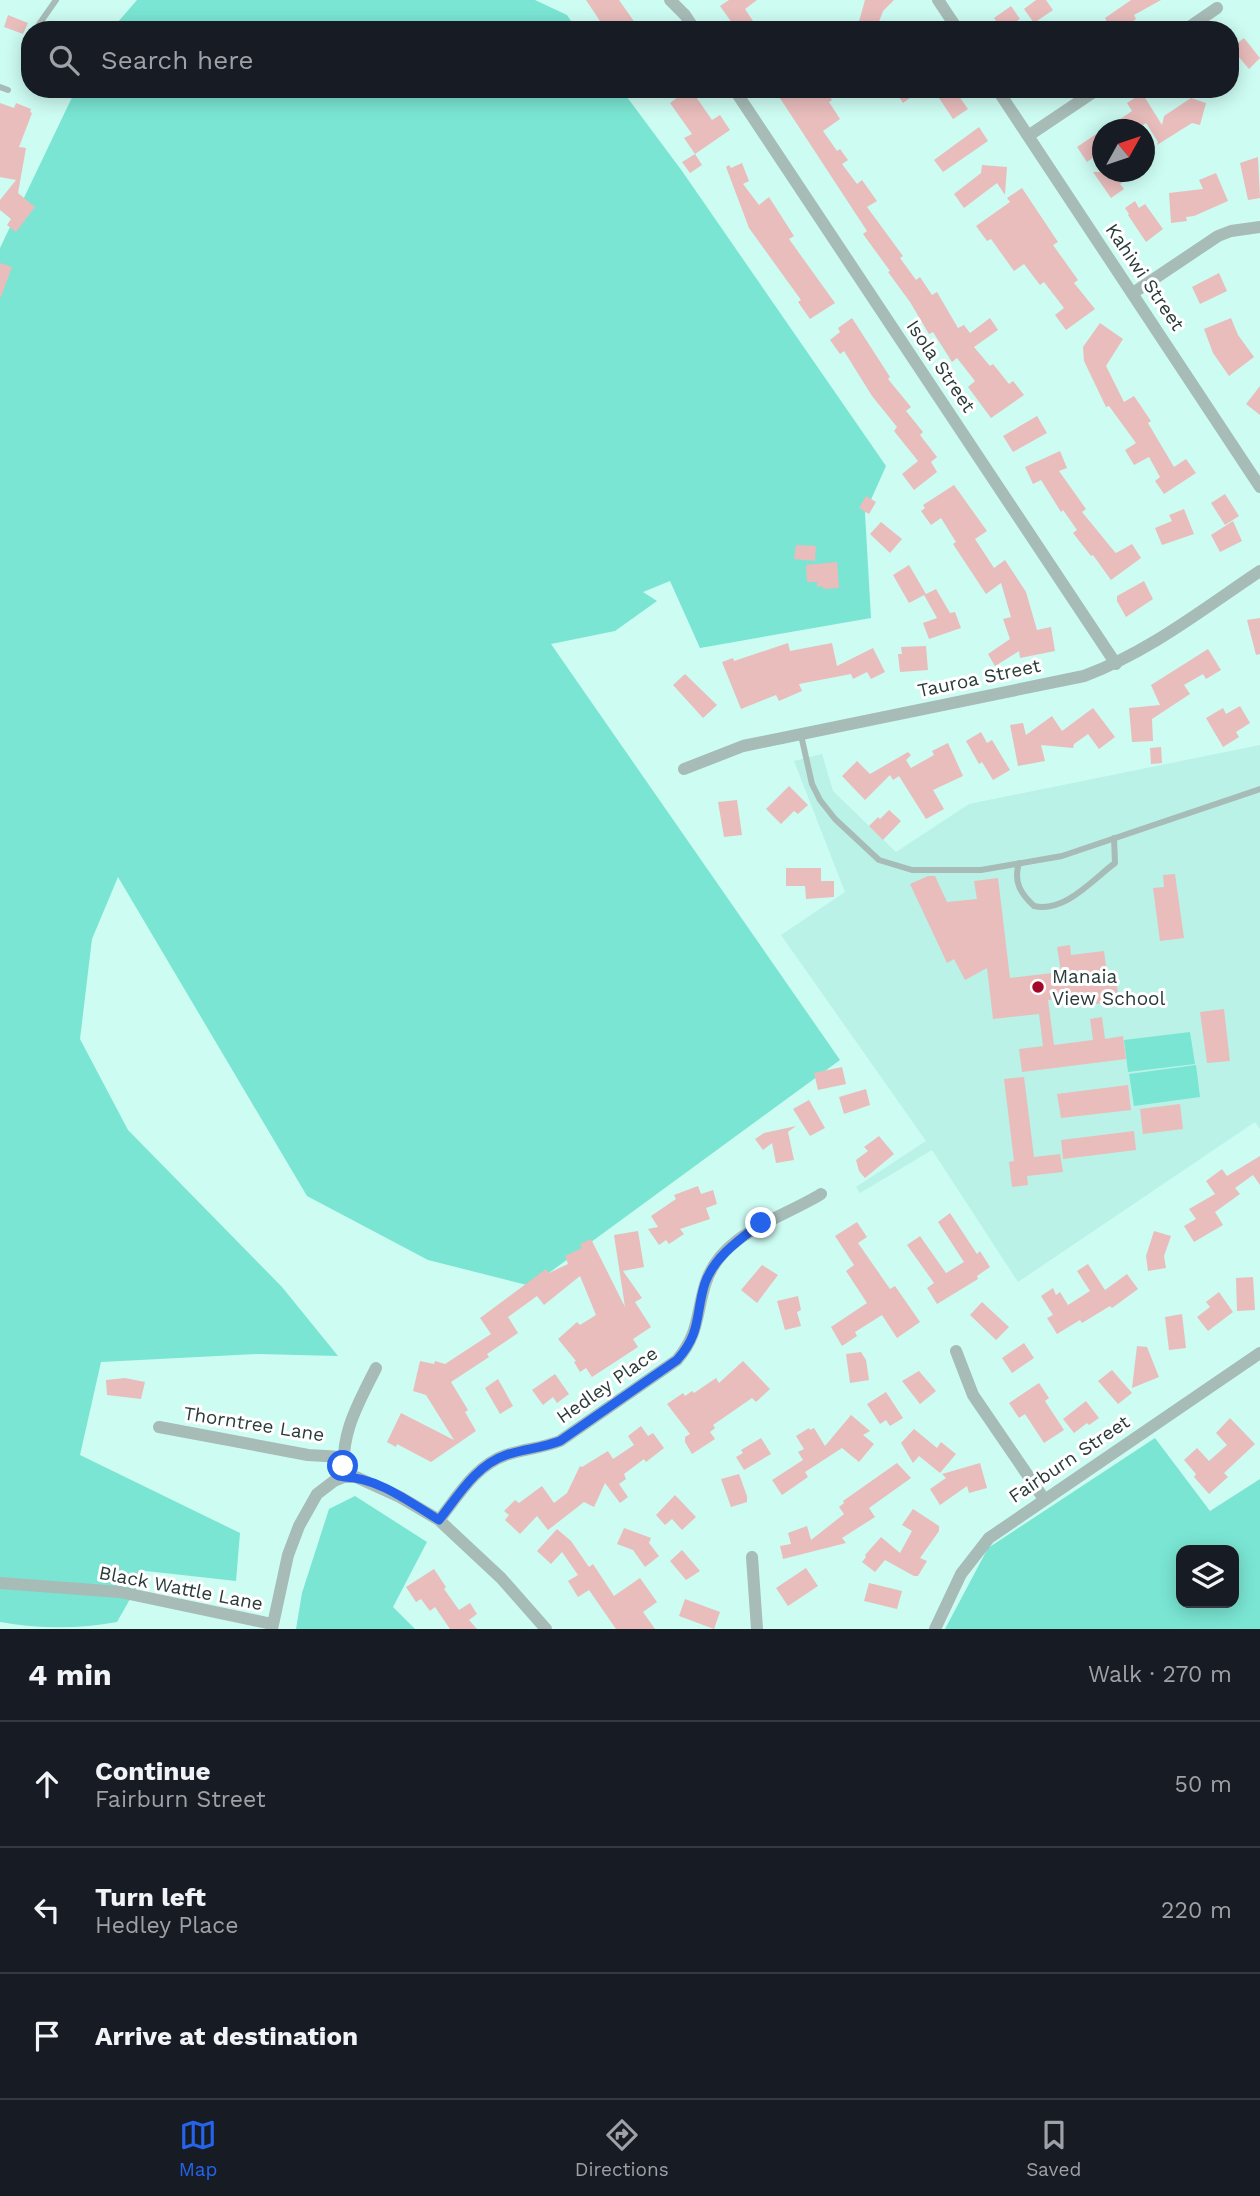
<!DOCTYPE html>
<html lang="en">
<head>
<meta charset="utf-8">
<style>
  :root { --surface:#171b24; --page:#242831; --text:#f1f3f6; --muted:#9ea1a6; --line:#363941; --accent:#2563eb }
  body { margin:0; font-family:"Work Sans",sans-serif; background:var(--page); color:var(--text) }
  .controls { position:absolute; right:21px; bottom:21px; display:grid; overflow:hidden; border-radius:14px; box-shadow:0 4px 18px #0003 }
  .controls button { width:63px; height:63px; display:grid; place-items:center; padding:0; border:0; border-bottom:2px solid var(--line); background:var(--surface); color:var(--text); font:35px sans-serif }
  .compass { position:absolute; left:1092px; top:119px; width:63px; height:63px; border-radius:50%; background:var(--surface); box-shadow:0 4px 18px #0003; rotate:50deg }
  .stop { position:absolute; width:21px; height:21px; margin:-16px; border:5px solid #2563eb; border-radius:50%; background:#fff }
  .stop.end { background:#2563eb; border-color:#fff; box-shadow:0 2px 7px #0008 }
  .list { margin:0; padding:0; list-style:none }
  h2 { display:flex; justify-content:space-between; align-items:center; height:91px; margin:0; padding:0 28px; font-size:30px }
  h2 small { font-size:23px; font-weight:400; color:var(--muted) }
  .list li { display:grid; grid-template-columns:46px 1fr auto; gap:21px; align-items:center; box-sizing:border-box; height:126px; padding:0 28px; border-top:2px solid var(--line) }
  .list b { display:block; font-size:26px; white-space:nowrap }
  .list p { margin:0; font-size:23px; white-space:nowrap; color:var(--muted) }
  .list em { font-size:23px; font-style:normal; color:var(--muted) }
  .icon { flex:none; width:38px; height:38px; fill:none; stroke:currentColor; stroke-width:2; stroke-linecap:round; stroke-linejoin:round }
  .map { position:relative; flex:none; width:1260px; height:1629px; overflow:hidden }
  .search { position:absolute; background:var(--surface); box-shadow:0 4px 18px #0003; left:21px; right:21px; top:21px; height:77px; display:flex; align-items:center; gap:18px; box-sizing:border-box; padding:0 24px; border-radius:28px; color:var(--muted); font-size:26px }
  .sheet { height:469px; background:var(--surface) }
  nav { display:flex; justify-content:space-around; align-items:center; box-sizing:border-box; height:98px; border-top:2px solid var(--line); background:var(--surface); font-size:19px; color:var(--muted) }
  nav a { display:grid; justify-items:center; gap:4px }
  nav .on { color:var(--accent) }
  .map>svg:first-child { display:block }
  .built { fill:#baf2e7 }
  .green { fill:#7ae5d3; fill-rule:evenodd }
  .building { fill:#e8bdbc }
  .lines { fill:none; stroke-linecap:round; stroke-linejoin:round }
  .lane { stroke:#a7bbb7; stroke-width:6 }
  .street { stroke:#a7bbb7; stroke-width:12 }
  .route { stroke:#2563eb; stroke-width:9 }
  .poi-dot { fill:#a40728; stroke:#fff; stroke-width:2.5 }
  .labels { text-anchor:middle; dominant-baseline:central; stroke-width:6; stroke-linejoin:round; paint-order:stroke }
  .street-label { font-size:19px; fill:#2a3c39; stroke:#fff }
  .poi-label { font-size:19px; fill:#2a3c39; stroke:#fff; text-anchor:start }
</style>
</head>
<body>
<div class="map">
<svg width="1260" height="1629" viewBox="0 0 1260 1629">
  <rect width="100%" height="100%" fill="#cdfcf3"/>
  <!-- built -->
  <path class="built" d="M1260,745V1129L1255,1122L1018,1282L932,1150L860,1193L856,1187L926,1141L781,935L845,892L794,761L822,754L833,791L896,852L969,804Z"/>
  <!-- green -->
  <path class="green" d="M137,0H535L567,15L577,30H111Z
    M76,89H621L682,171L886,466L865,513L871,618L700,648L670,581L643,592L657,601L615,631L551,644L840,1060L531,1286L428,1260L307,1196L118,877L92,939L80,1039L128,1130L282,1287L338,1356L258,1354L101,1362L80,1455L240,1533L236,1581L146,1571L117,1622C80,1629 38,1629 0,1622V248Z
    M1190,1032L1195,1064L1128,1072L1124,1040Z
    M1196,1065L1200,1097L1134,1106L1129,1074Z
    M1155,1438L1210,1511L1260,1479V1629H945L988,1548ZM1181,1550H1234V1603H1181Z
    M355,1496L427,1542L393,1607L415,1629H296L302,1593L329,1509Z"/>
  <!-- building -->
  <path class="building" d="M586,0H619L640,30H606Z
    M729,0H757L745,9L759,30H737L720,6Z
    M865,0H894L883,11L876,30L858,25Z
    M1036,0H1046L1053,10L1034,23L1024,9Z
    M1131,0H1161L1134,15L1136,19L1120,30H1093L1107,22L1105,18Z
    M1011,6L1020,19L1002,30L994,18Z
    M8,15L28,23L23,34L4,27Z
    M1244,38L1260,58L1249,69L1231,48Z
    M774,89H824L832,100L829,102L840,119L823,131L837,151L840,149L848,160L842,164L857,184L862,180L877,201L867,207L903,256L900,258L916,280L920,277L932,295L937,292L958,328L964,325L970,333L990,318L998,330L974,347L990,366L993,364L1009,384L1013,381L1024,395L991,418L968,387L975,381L957,358L952,362L933,332L929,334L910,302L888,272L890,271L863,234L867,231Z
    M894,89H922L903,103Z
    M933,89H954L968,109L953,119Z
    M692,91L712,120L720,115L730,130L695,154L684,138L692,134L670,103L682,94L684,97Z
    M1142,93L1162,125L1164,116L1191,98L1206,103L1200,125L1192,123L1157,145L1158,142L1146,123L1136,130H1104L1132,111L1127,103Z
    M0,103L14,108L16,103L31,109L30,112L32,113L19,147L26,148L18,193L35,207L16,232L7,225L11,219L0,210V200L16,180L0,177Z
    M979,127L988,141L943,172L934,160Z
    M1102,130V151L1087,162L1077,147Z
    M695,154L702,165L690,173L682,162Z
    M1258,157L1260,198L1248,200L1240,163Z
    M742,163L749,181L743,184L759,205L769,197L794,236L789,239L835,303L810,319L798,302L801,300L749,228L726,167L729,165L731,168Z
    M982,165L1007,167L1005,195L997,183L964,208L954,194L981,173Z
    M1093,172H1121L1127,179L1120,184L1124,189L1111,198Z
    M1216,173L1228,201L1194,216L1186,217L1187,221L1171,223L1169,193L1203,189L1199,180Z
    M1022,188L1058,242L1053,245L1078,280L1074,283L1095,309L1066,330L1055,315L1064,308L1044,282L1040,285L1024,264L1014,271L991,239L987,241L976,226L1010,202L1007,198Z
    M1135,201L1139,208L1145,204L1163,229L1146,242L1128,215L1129,214L1125,208Z
    M0,263L12,267L1,297H0Z
    M1219,273L1227,291L1200,304L1192,287Z
    M852,318L890,377L888,379L911,407L906,411L923,432L920,435L937,457L931,462L937,472L914,490L902,474L918,461L894,431L897,427L872,396L844,351L840,354L830,340L840,332L838,328Z
    M1231,318L1238,335L1254,357L1229,376L1213,353L1204,329Z
    M1100,323L1123,339L1106,366L1124,402L1134,396L1151,421L1148,423L1174,467L1186,459L1196,473L1164,494L1155,481L1160,477L1149,457L1134,465L1125,450L1136,443L1109,406L1106,407L1084,361L1083,347Z
    M1260,386V415L1246,404Z
    M1037,416L1047,433L1013,452L1003,436Z
    M1060,451L1067,468L1059,471L1086,509L1082,512L1114,551L1116,553L1132,544L1141,558L1111,580L1093,555L1091,556L1073,533L1077,530L1063,510L1061,512L1041,480L1033,484L1025,467Z
    M954,485L987,531L975,539L994,568L1005,560L1026,592L1037,630L1051,627L1055,651L1020,658L1019,651L995,666L988,654L1010,639L1003,619L1011,617L1001,583L986,594L953,544L956,542L941,518L931,525L921,511L925,508L923,505Z
    M1225,494L1239,516L1225,525L1211,503Z
    M866,496L876,502L869,514L859,508Z
    M1184,509L1194,534L1162,545L1155,528L1172,521L1169,515Z
    M1233,521L1242,541L1220,552L1211,535Z
    M881,522L902,539L890,553L870,534Z
    M796,545L816,546L815,561L794,559Z
    M837,562L839,588L823,589V586L817,587V582H807L806,565Z
    M909,565L926,594L909,603L893,575Z
    M1144,581L1153,599L1126,617L1117,601V596Z
    M936,589L950,613L955,612L961,628L929,639L923,623L937,618L924,595Z
    M1260,618V654L1256,655L1247,620Z
    M788,643L790,651L832,643L837,666L873,648L885,672L871,679L867,672L853,679L851,674L799,684L802,691L779,701L776,695L741,709L722,662L733,658L734,661Z
    M926,646L928,670L900,672L898,654H902L901,647Z
    M1208,649L1221,670L1206,679L1203,674L1184,685L1190,694L1152,719L1153,741L1132,742L1129,708L1160,705L1151,685Z
    M685,674L717,705L703,718L673,685Z
    M1240,706L1250,723L1236,732L1239,737L1223,747L1206,718L1223,708L1226,714Z
    M1093,708L1115,737L1099,749L1088,734L1074,744L1073,748L1041,745L1045,761L1018,766L1010,725L1023,723L1026,735L1052,716L1062,731Z
    M981,732L987,743L992,740L1010,770L993,780L982,762L979,764L966,741Z
    M948,743L963,776L933,790L944,809L926,819L899,776L893,780L890,775L865,800L842,776L857,761L870,774L908,752L911,755L906,760L911,768L934,755L932,751Z
    M1161,747L1162,763L1151,764L1150,748Z
    M789,786L808,805L798,814L794,811L781,824L766,809Z
    M737,800L742,835L724,837L718,802Z
    M889,810L901,821L883,840L869,826L878,817L880,819Z
    M786,868H821V881H834V897L806,899L805,886H786Z
    M1175,874L1184,938L1160,941L1153,888L1164,887L1163,875Z
    M928,876H935L947,902L977,899L974,881L998,878L1010,978L1061,972L1057,947L1070,945L1071,955L1104,951L1107,973L1115,972L1119,1001L1095,1004L1094,995L1048,1000L1054,1045L1093,1040L1090,1019L1102,1017L1105,1039L1123,1036L1126,1059L1022,1072L1019,1049L1043,1046L1039,1014L993,1019L987,968L965,980L954,959L947,963L910,884Z
    M1224,1009L1230,1061L1207,1063L1200,1012Z
    M842,1067L846,1084L818,1090L814,1073Z
    M1024,1077L1034,1157L1060,1154L1063,1172L1027,1176L1028,1185L1012,1187L1009,1162L1014,1161L1004,1079Z
    M1128,1085L1131,1110L1061,1118L1057,1094Z
    M866,1089L870,1105L844,1114L839,1097Z
    M809,1100L825,1128L810,1136L793,1109Z
    M1180,1104L1183,1129L1143,1134L1140,1109Z
    M796,1126L788,1132L794,1160L776,1163L772,1143L763,1150L755,1139L764,1133Z
    M1134,1131L1136,1150L1063,1159L1061,1140Z
    M879,1136L894,1154L865,1178L859,1171L856,1160L868,1151L864,1147Z
    M1260,1156V1185L1253,1175L1235,1188L1240,1194L1215,1212L1223,1225L1194,1242L1184,1226L1196,1219L1189,1209L1215,1194L1206,1181L1222,1169L1227,1176Z
    M698,1186L701,1194L713,1190L717,1204L706,1208L710,1219L680,1229L684,1234L669,1244L666,1240L659,1245L648,1229L658,1227L651,1216L676,1199L674,1195Z
    M950,1213L977,1254L980,1251L990,1267L977,1276L978,1279L937,1304L927,1288L934,1283L907,1245L920,1236L946,1273L964,1262L938,1222Z
    M857,1222L867,1237L858,1243L890,1289L895,1286L920,1322L897,1338L882,1315L855,1332L857,1336L842,1346L831,1327L867,1303L846,1271L854,1265L835,1236Z
    M638,1231L644,1267L623,1271L642,1298L635,1302L651,1327L633,1339L638,1347L592,1377L586,1368L580,1372L574,1362L576,1361L558,1339L577,1322L580,1325L596,1315L580,1276L544,1305L537,1296L508,1317L518,1333L487,1354L489,1357L451,1382L468,1410L465,1412L476,1431L431,1462L397,1444L396,1447L387,1442L401,1413L454,1440L426,1395L413,1391L420,1361L434,1364L435,1361L445,1364L491,1334L480,1318L546,1269L549,1273L568,1264L565,1256L582,1248L580,1244L591,1239L625,1307L614,1235Z
    M1154,1231L1171,1236L1164,1256L1166,1268L1148,1271L1146,1256Z
    M1088,1264L1105,1290L1127,1274L1138,1289L1112,1308L1110,1306L1082,1323L1080,1320L1057,1334L1047,1318L1053,1315L1041,1296L1053,1288L1056,1295L1060,1292L1068,1305L1090,1291L1077,1271Z
    M762,1265L778,1275L757,1303L741,1290Z
    M1253,1277L1255,1310L1237,1311L1236,1278Z
    M1219,1292L1233,1312L1208,1331L1197,1317L1210,1307L1206,1302Z
    M798,1296L801,1310L797,1312L801,1326L785,1330L777,1301Z
    M982,1302L1009,1327L996,1340L970,1315Z
    M1182,1314L1186,1348L1169,1350L1165,1317Z
    M1024,1343L1034,1358L1012,1373L1002,1358Z
    M1137,1346L1147,1347L1159,1377L1132,1388Z
    M861,1352L866,1360L869,1380L850,1383L846,1354Z
    M743,1361L770,1389L756,1402L752,1398L713,1425L715,1428L710,1432L715,1439L692,1454L685,1442V1437L690,1434L667,1404L683,1393L685,1396L692,1391L694,1393L716,1378L719,1383Z
    M1112,1370L1132,1393L1118,1404L1098,1381Z
    M919,1371L936,1391L920,1404L902,1381Z
    M555,1374L569,1394L557,1403L553,1397L543,1405L532,1390Z
    M125,1378L145,1382L141,1399L107,1395L106,1380Z
    M498,1379L513,1406L500,1414L485,1388Z
    M1039,1383L1049,1398L1045,1401L1064,1430L1044,1443L1025,1414L1019,1418L1009,1403Z
    M886,1392L903,1418L890,1426L886,1420L880,1424L867,1404Z
    M1086,1401L1099,1418L1089,1425L1087,1423L1074,1433L1063,1419Z
    M851,1415L870,1431L863,1435L874,1444L859,1462L842,1448L805,1472L808,1477L782,1495L772,1480L803,1460L798,1452L804,1449L796,1436L809,1428L810,1430L814,1428L825,1446Z
    M1230,1418L1255,1444L1224,1473L1228,1477L1209,1494L1194,1477L1196,1474L1184,1460L1197,1448L1209,1461L1227,1445L1216,1433Z
    M641,1426L648,1436L653,1433L664,1448L646,1462L644,1459L624,1474L626,1479L619,1484L628,1497L620,1503L605,1483L594,1507L584,1502L548,1530L537,1516L520,1534L505,1520L509,1515L504,1511L515,1500L519,1503L542,1486L554,1503L567,1493L580,1466L582,1467L608,1451L613,1459L634,1445L628,1436Z
    M914,1429L937,1448L941,1442L956,1454L940,1473L919,1456L913,1463L901,1443Z
    M761,1438L771,1454L744,1470L736,1457L743,1453L741,1450Z
    M897,1463L911,1478L869,1508L875,1517L842,1538L846,1543L783,1559L780,1546L791,1544L788,1533L807,1526L811,1540L844,1514L839,1507L844,1503L843,1501Z
    M980,1463L987,1488L969,1493L967,1486L940,1505L930,1489L946,1478L942,1474Z
    M739,1474L747,1496V1502L731,1507L721,1479Z
    M675,1495L696,1517L682,1530L672,1519L665,1525L656,1515Z
    M913,1509L939,1526V1531L920,1558L927,1561L918,1576H914L885,1560L875,1572L862,1562L866,1557L865,1555L881,1537L900,1553L912,1531L902,1525Z
    M624,1528L651,1538L649,1543L659,1556L645,1567L633,1550L617,1544Z
    M557,1529L571,1541L589,1567L593,1564L614,1596L640,1578L657,1602L643,1612L655,1629H616L589,1590L578,1597L568,1581L578,1575L562,1552L551,1564L537,1551Z
    M682,1550L700,1571L686,1580L670,1561Z
    M806,1568L818,1586L788,1606L776,1588Z
    M434,1569L446,1587L444,1589L459,1610L470,1603L477,1614L469,1620L477,1629H450L435,1607L430,1611L421,1599L416,1602L406,1587Z
    M869,1583L902,1591L897,1609L864,1601Z
    M685,1599L720,1612L714,1629L679,1616Z"/>
  <g class="lines">
    <!-- lane -->
    <path class="lane" d="M35,30L56,0
      M27,43L30,38
      M0,87L8,90
      M801,735L812,784L820,800L835,819L879,860L912,870H981L1062,856L1260,789
      M1019,863C1013,882 1021,894 1034,906C1065,913 1092,880 1115,863L1114,838"/>
    <!-- street -->
    <path class="street" d="M670,0L685,15L695,30
      M938,0L958,30
      M1185,30L1217,8
      M734,89L1116,664
      M997,89L1260,487
      M1028,136L1098,89
      M1133,293L1218,236L1231,231L1260,227
      M684,769L743,746L1084,676C1149,652 1203,609 1260,571
      M956,1351L973,1395L1044,1499
      M159,1427L308,1455L342,1457
      M344,1477C340,1434 357,1406 376,1368
      M439,1520C458,1496 476,1465 506,1455C524,1449 542,1448 560,1441L677,1360C699,1334 696,1315 705,1285C720,1233 781,1219 821,1194
      M752,1557L757,1629
      M0,1583L120,1592L272,1624
      M272,1629L288,1555L299,1526L317,1494L334,1481L344,1477H356L400,1497L439,1520L501,1578L546,1629
      M935,1629L961,1574L989,1538L1260,1353"/>
  </g>
  <g class="lines">
    <!-- route -->
    <path class="route" d="M343,1466L344,1477C377,1477 411,1503 439,1520C458,1496 476,1465 506,1455C524,1449 542,1448 560,1441L677,1360C702,1332 695,1314 705,1283C715,1256 739,1240 761,1223"/>
  </g>
  <!-- markers -->
  <circle class="poi-dot" cx="1038" cy="987" r="7"/>
  <g class="labels">
    <!-- street labels -->
    <g class="street-label">
      <text transform="translate(1145 277) rotate(56)">Kahiwi Street</text>
      <text transform="translate(941 366) rotate(56)">Isola Street</text>
      <text transform="translate(979 678) rotate(-12)">Tauroa Street</text>
      <text transform="translate(607 1385) rotate(-35)">Hedley Place</text>
      <text transform="translate(254 1424) rotate(9)">Thorntree Lane</text>
      <text transform="translate(1069 1459) rotate(-34)">Fairburn Street</text>
      <text transform="translate(181 1588) rotate(11)">Black Wattle Lane</text>
    </g>
    <!-- poi labels -->
    <g class="poi-label">
      <text x="1052" y="976">Manaia<tspan x="1052" dy="22">View School</tspan></text>
    </g>
  </g>
</svg>
<div class="controls">
<button><svg class="icon" aria-label="layers" viewBox="0 0 24 24"><path d="M12 4l9 5-9 5-9-5zM3 14l9 5 9-5"/></svg></button>
</div>
<svg class="compass" viewBox="-18 -18 36 36"><path d="M0-13l5 13h-10z" fill="#e53935"/><path d="M0 13l5-13h-10z" fill="#9ea1a6"/></svg>
<div class="stop" style="left:343px;top:1466px"></div>
<div class="stop end" style="left:761px;top:1223px"></div>
<div class="search"><svg class="icon" aria-label="search" viewBox="0 0 24 24"><circle cx="10" cy="10" r="6"/><path d="M15 15l6 6"/></svg>Search here</div>
</div>
<section class="sheet">
<h2>4 min<small>Walk · 270 m</small></h2>
<ul class="list">
<li><svg class="icon" aria-label="ahead" viewBox="0 0 24 24"><path d="M12 20V5M6 11l6-6 6 6"/></svg><div><b>Continue</b><p>Fairburn Street</p></div><em>50 m</em></li>
<li><svg class="icon" aria-label="left" viewBox="0 0 24 24"><path d="M17 20v-9H6M10 6l-5 5 5 5"/></svg><div><b>Turn left</b><p>Hedley Place</p></div><em>220 m</em></li>
<li><svg class="icon" aria-label="arrive" viewBox="0 0 24 24"><path d="M6 21V4h12l-3 4 3 4H6"/></svg><div><b>Arrive at destination</b></div></li>
</ul>
</section>
<nav>
<a class="on"><svg class="icon" aria-label="map" viewBox="0 0 24 24"><path d="M3 6l6-2 6 2 6-2v14l-6 2-6-2-6 2zM9 4v14M15 6v14"/></svg>Map</a>
<a><svg class="icon" aria-label="directions" viewBox="0 0 24 24"><path d="M12 3l9 9-9 9-9-9zM9 14v-3h6M13 9l2 2-2 2"/></svg>Directions</a>
<a><svg class="icon" aria-label="saved" viewBox="0 0 24 24"><path d="M7 4h10v16l-5-4-5 4z"/></svg>Saved</a>
</nav>
</body>
</html>
